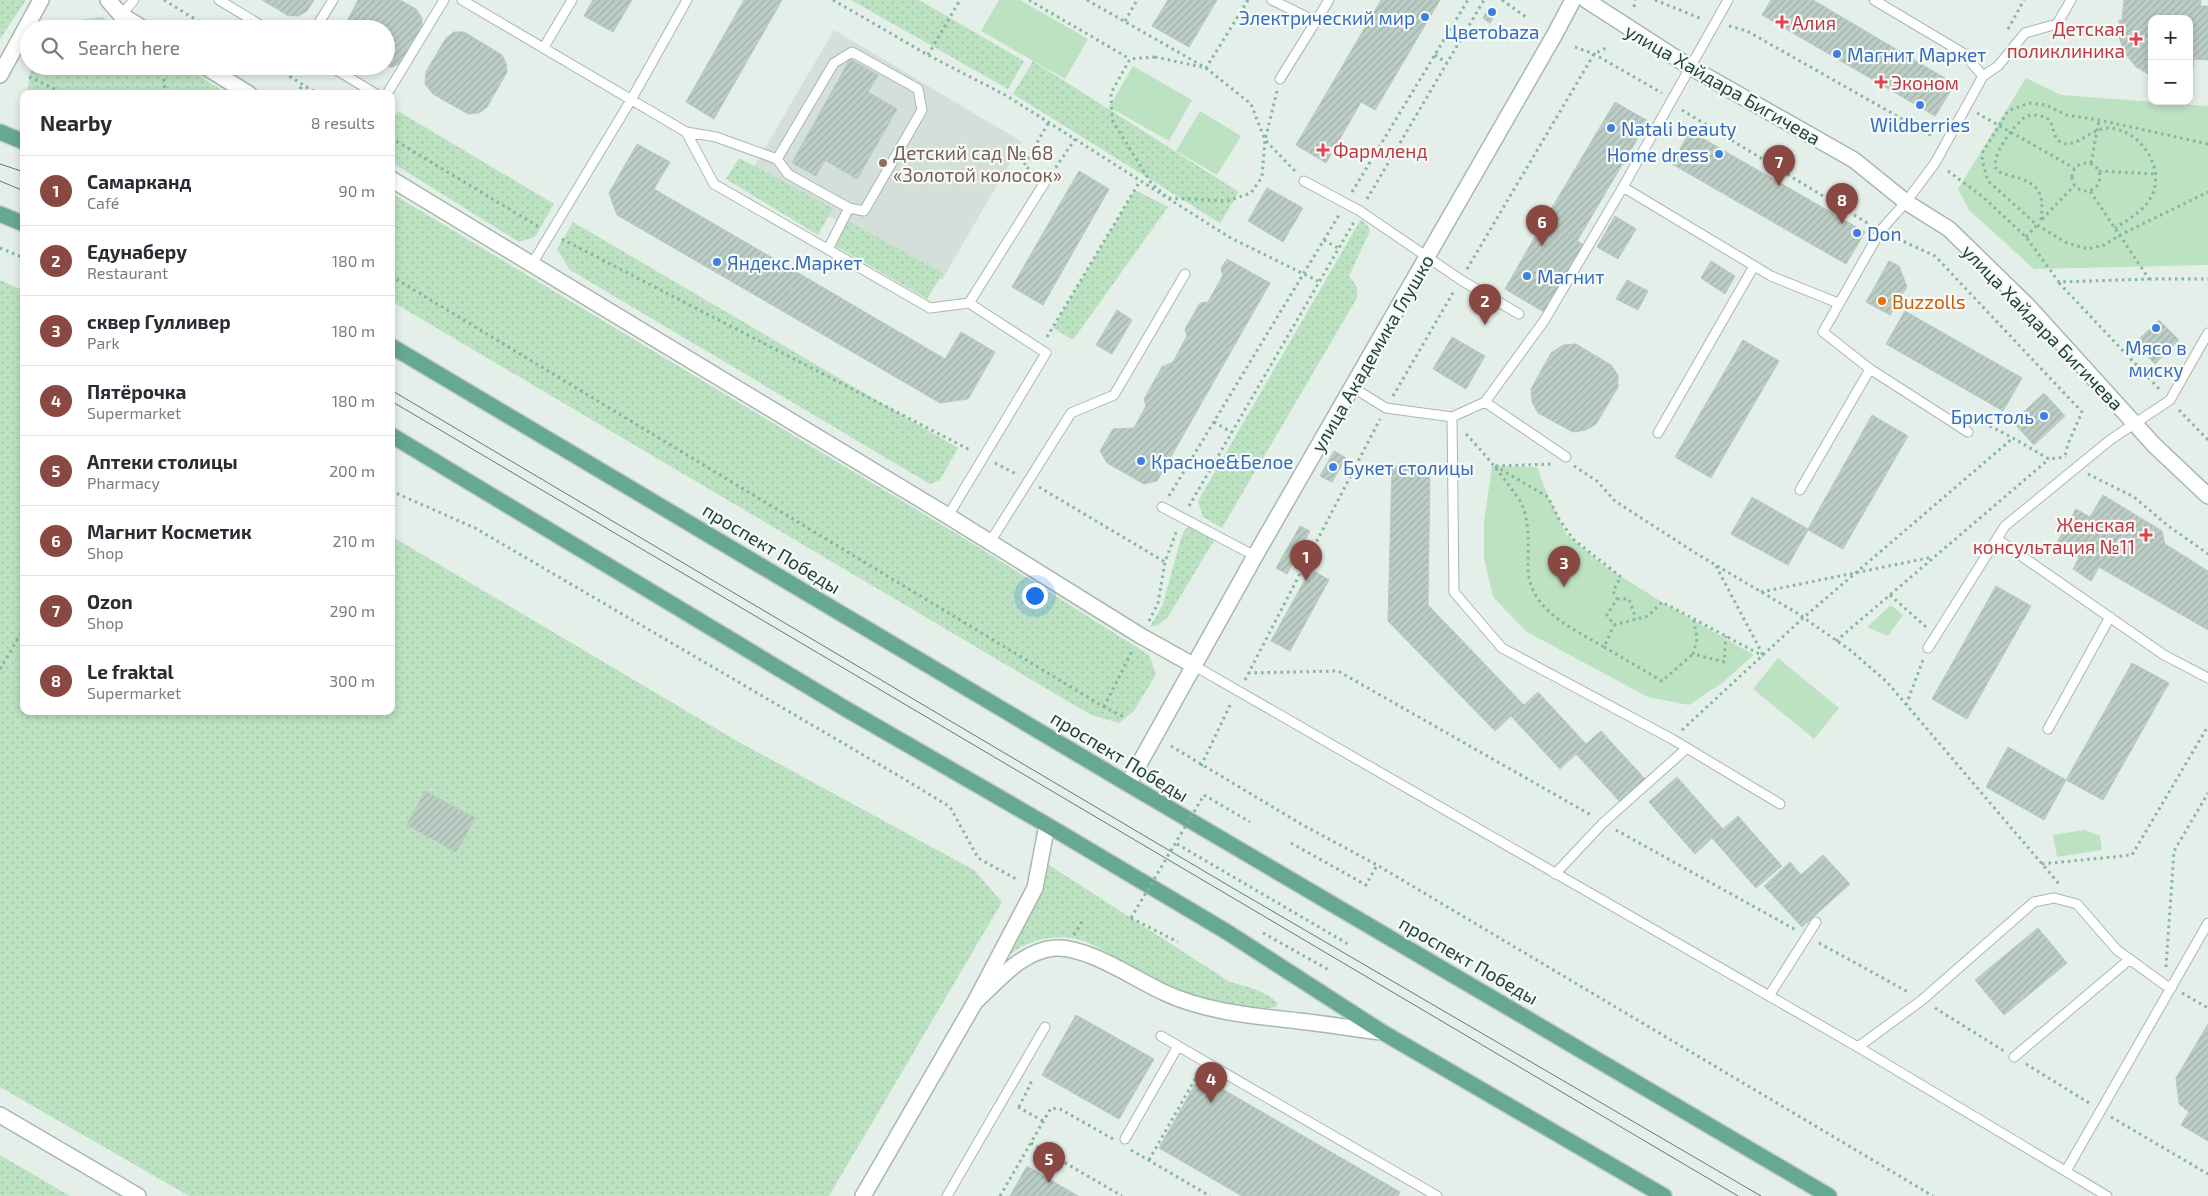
<!DOCTYPE html>
<html lang="en">
<head>
<meta charset="utf-8">
<style>
  :root { --surface:#fff; --page:#f2f2f3; --text:#2b2b33; --muted:#7c7c81; --line:#e1e1e2; --accent:#8a4842 }
  body { margin:0; font-family:"Exo 2",sans-serif; background:var(--page); color:var(--text) }
  .controls { position:absolute; right:15px; top:15px; display:grid; overflow:hidden; border-radius:10px; box-shadow:0 2px 8px #0003 }
  .controls button { width:45px; height:45px; display:grid; place-items:center; padding:0; border:0; border-bottom:1px solid var(--line); background:var(--surface); color:var(--text); font:25px sans-serif }
  .you { position:absolute; left:1034px; top:595px; width:18px; height:18px; margin:-12px; border:4px solid #fff; border-radius:50%; background:#1a73e8; box-shadow:0 0 0 8px #1a73e833 }
  .badge { display:grid; place-items:center; width:32px; height:32px; border-radius:50%; background:var(--accent); color:#fff; font-size:16px; font-weight:700 }
  .pin { position:absolute; translate:-50% -41px; filter:drop-shadow(0 1px 2px #0008) }
  .pin::after { content:''; position:absolute; top:26px; width:18px; height:15px; background:inherit; clip-path:polygon(0 0,100% 0,50% 100%) }
  .list { margin:0; padding:0; list-style:none }
  h2 { display:flex; justify-content:space-between; align-items:center; height:65px; margin:0; padding:0 20px; font-size:21px }
  h2 small { font-size:16px; font-weight:400; color:var(--muted) }
  .list li { display:grid; grid-template-columns:32px 1fr auto; gap:15px; align-items:center; box-sizing:border-box; height:70px; padding:0 20px; border-top:1px solid var(--line) }
  .list b { display:block; font-size:19px; white-space:nowrap }
  .list p { margin:0; font-size:16px; white-space:nowrap; color:var(--muted) }
  .list em { font-size:16px; font-style:normal; color:var(--muted) }
  .icon { flex:none; width:28px; height:28px; fill:none; stroke:currentColor; stroke-width:2; stroke-linecap:round; stroke-linejoin:round }
  .map { position:relative; flex:none; width:2208px; height:1196px; overflow:hidden }
  .search { position:absolute; background:var(--surface); box-shadow:0 2px 8px #0003; left:20px; top:20px; width:375px; height:55px; display:flex; align-items:center; gap:12px; box-sizing:border-box; padding:0 18px; border-radius:28px; color:var(--muted); font-size:19px }
  .panel { position:absolute; background:var(--surface); box-shadow:0 2px 8px #0003; left:20px; top:90px; width:375px; height:625px; border-radius:10px }
  .map>svg:first-child { display:block }
  .built { fill:#d3dfd8 }
  .grass { fill:url(#grass-dots) }
  .park { fill:#bce2c2 }
  .building { fill:url(#building-hatch); stroke:#b6c9bf }
  .lines { fill:none; stroke-linecap:round; stroke-linejoin:round }
  .service-casing { stroke:#a7b8b0; stroke-width:11 }
  .minor-casing { stroke:#a7b8b0; stroke-width:18 }
  .primary-casing { stroke:#c1cac7; stroke-width:18 }
  .path { stroke:#83b5a0; stroke-width:3; stroke-dasharray:2.5 4; stroke-linecap:butt }
  .service { stroke:#fff; stroke-width:9 }
  .minor { stroke:#fff; stroke-width:15 }
  .primary { stroke:#66a890; stroke-width:15 }
  .tram { stroke:#5d7e71; stroke-width:1 }
  .path-bridge { stroke:#83b5a0; stroke-width:3; stroke-dasharray:2.5 4; stroke-linecap:butt }
  .shop-dot { fill:#3f7fe0; stroke:#f6fbf8; stroke-width:2 }
  .health-dot { fill:#e0444e; stroke:#f6fbf8; stroke-width:2 }
  .education-dot { fill:#8d6e63; stroke:#f6fbf8; stroke-width:2 }
  .food-dot { fill:#e8710a; stroke:#f6fbf8; stroke-width:2 }
  .labels { text-anchor:middle; dominant-baseline:central; stroke-width:4.5; stroke-linejoin:round; paint-order:stroke }
  .shop-label { font-size:19px; fill:#366cbe; stroke:#f6fbf8; text-anchor:start }
  .health-label { font-size:19px; fill:#be3a42; stroke:#f6fbf8; text-anchor:start }
  .street-label { font-size:19px; fill:#224336; stroke:#f6fbf8 }
  .education-label { font-size:19px; fill:#785e54; stroke:#f6fbf8; text-anchor:start }
  .food-label { font-size:19px; fill:#c56008; stroke:#f6fbf8; text-anchor:start }
</style>
</head>
<body>
<div class="map">
<svg width="2208" height="1196" viewBox="0 0 2208 1196">
  <defs>
    <pattern id="grass-dots" width="8" height="8" patternUnits="userSpaceOnUse" patternTransform="scale(1.25)"><rect width="8" height="8" fill="#bce2c2"/><path d="M2 2h.1M6 6h.1" fill="none" stroke="#a1c3a7" stroke-width="1.8" stroke-linecap="round"/></pattern>
    <pattern id="building-hatch" width="6" height="6" patternUnits="userSpaceOnUse" patternTransform="scale(1.25)"><rect width="6" height="6" fill="#bccdc5"/><path d="M-1 1l2-2M0 6l6-6M5 7l2-2" fill="none" stroke="#a1b1aa"/></pattern>
  </defs>
  <rect width="100%" height="100%" fill="#e5efe9"/>
  <!-- built -->
  <path class="built" d="M834,30L1022,142L942,280L751,172Z"/>
  <!-- grass -->
  <path class="grass" d="M0,0H26L0,39Z
    M851,0H919L1024,61L1008,89Z
    M102,17L121,29H59L65,22Z
    M1033,61L1239,192L1220,223L1013,94Z
    M31,66H183L228,94H27Z
    M398,111L554,204L535,237L519,242L391,162V121Z
    M739,158L833,208L818,235L726,179Z
    M1135,190L1168,207L1073,340L1053,328Z
    M391,193L975,545L1149,655L1156,674L1134,711L1119,723L1091,715L391,301Z
    M1361,219L1368,226L1370,231L1349,276L1357,287V298L1222,528L1203,517L1198,501Z
    M846,220L943,273L927,299L832,244Z
    M573,222L958,448L940,480L930,484L570,270L557,249Z
    M0,280L24,291V711H391V536L737,741L974,870L1002,902L829,1196H189L0,1087Z
    M1189,527H1195L1215,539L1168,617L1158,625L1150,627L1163,604L1181,538L1185,529Z
    M1046,863L1230,982C1245,986 1266,991 1278,1003L1276,1007C1224,1016 1172,992 1128,966C1113,957 1095,943 1077,939C1052,934 1029,940 1009,955L1006,952Z
    M0,1155L70,1196H0Z"/>
  <!-- park -->
  <path class="park" d="M999,0H1020L1088,39L1065,79L981,31Z
    M1133,66L1192,100L1169,141L1109,107Z
    M2026,78L2061,95L2208,106V265L2034,269L1969,210L1958,189Z
    M1200,111L1241,136L1217,175L1176,151Z
    M1492,466L1537,467L1547,494L1566,534L1603,565L1665,604L1754,655L1722,683L1689,705L1648,697L1527,632L1493,597L1484,558V522Z
    M1891,605L1903,615L1888,636L1867,627Z
    M1778,658L1839,708L1814,739L1753,689Z
    M2084,830L2100,836L2102,850L2057,857L2053,835Z"/>
  <!-- building -->
  <path class="building" d="M262,0H314L307,11L298,16L287,15Z
    M358,0H400L416,9L422,18V27L403,62L392,67L381,66H386V29H343Z
    M593,0H632L613,32L584,16Z
    M744,0H782L714,119L686,102Z
    M1168,0H1217L1189,47L1152,26Z
    M1381,0H1440L1375,110L1361,102L1326,163L1296,145Z
    M1771,0H1813L1955,84L1935,116L1762,15Z
    M2124,0H2201L2200,6H2208V60L2194,59L2193,70H2189V19H2152V76L2136,67L2124,52L2119,36V20H2122Z
    M1489,7L1497,11L1490,23L1483,18Z
    M454,32H464L502,55L506,63L507,72L487,107L479,113L468,114L433,94L425,84L426,72L446,38Z
    M850,59L878,75L868,92L897,109L857,179L825,160L816,176L792,163Z
    M1615,102L1648,121L1577,241L1544,221Z
    M1690,131L1865,232L1846,264L1672,164Z
    M637,144L670,162L654,189L800,274L779,309L617,215L609,193Z
    M1079,171L1109,189L1043,305L1012,287Z
    M1267,188L1303,208L1283,242L1248,221Z
    M1615,216L1636,229L1618,259L1597,247Z
    M1544,221L1584,245L1544,312L1505,289Z
    M1227,259L1270,283L1157,481L1144,484L1107,463L1100,451L1113,429L1134,428L1146,406L1144,399L1162,367L1173,362L1187,336L1185,329L1200,303L1208,302L1223,275L1221,268Z
    M1711,261L1735,276L1725,294L1701,278Z
    M1889,261L1899,266L1907,287L1890,315L1866,302Z
    M800,274L945,359L961,332L995,352L968,399L940,403L779,309Z
    M1627,280L1648,291L1638,310L1616,299Z
    M1117,310L1132,320L1112,354L1096,345Z
    M1905,311L2022,378L2003,411L1886,344Z
    M2159,320L2179,340L2155,364L2135,343Z
    M1452,337L1485,356L1466,389L1433,369Z
    M1743,340L1779,361L1711,478L1675,457Z
    M1576,344L1611,365L1618,375V387L1596,424L1586,430L1573,432L1538,413L1532,402L1531,389L1551,353L1563,345Z
    M2044,393L2065,416L2034,445L2013,422Z
    M1872,415L1908,436L1843,549L1808,530L1788,565L1731,534L1752,497L1808,529Z
    M1334,451L1346,458L1332,482L1320,476Z
    M1392,466L1430,468L1428,605L1524,705L1538,692L1586,744L1601,731L1646,780L1621,803L1576,754L1560,769L1511,716L1495,731L1388,621Z
    M2103,495L2162,531L2165,544L2208,571V630L2099,567L2091,581L2073,569L2079,558L2056,544L2076,509L2090,517Z
    M1300,526L1310,531L1287,574L1276,568Z
    M1311,569L1329,580L1290,651L1271,641Z
    M1996,586L2031,606L1967,719L1932,699Z
    M2132,663L2169,683L2103,800L2066,780Z
    M2008,747L2066,780L2044,820L1986,787Z
    M1677,777L1723,829L1738,816L1782,866L1756,888L1712,838L1695,854L1649,802Z
    M425,791L475,818L456,852L407,825Z
    M1823,855L1850,884L1802,927L1764,886L1790,862L1801,875Z
    M2038,928L2067,963L2004,1015L1975,980Z
    M1076,1015L1154,1059L1119,1119L1042,1075Z
    M2208,1024V1141L2181,1125L2189,1112L2179,1104L2176,1078Z
    M1200,1076L1400,1192L1398,1196H1242L1159,1148Z
    M1027,1166L1078,1196H1010Z"/>
  <g class="lines">
    <defs>
      <path id="service" d="M219,0L267,29
        M462,0L686,132L714,184L930,308L969,303L1046,353L948,516
        M1272,0L1315,21
        M1874,0L1963,53L1983,76
        M121,15L134,0
        M315,29L333,0
        M544,47L572,0
        M330,66L376,94
        M1280,79L1329,0
        M387,94L444,0
        M686,132L716,137L777,159
        M1304,181L1360,211L1461,280L1519,314
        M1623,187L1771,276L1838,303
        M828,249L849,208L864,211L922,110L918,89L852,52L834,63L777,159L788,174L849,208
        M532,264L631,100L687,0
        M969,303L1045,182
        M1352,387L1386,408L1452,417L1485,402L1544,321L1623,187L1728,0
        M1485,402L1566,457
        M1452,417L1454,592L1502,648L1672,739L1780,804
        M1968,432L1870,369L1823,332L1881,230L1906,202L1935,163L1983,76L1998,66L2025,33L2057,24L2071,0
        M1658,433L1754,266
        M1800,490L1870,369
        M1162,507L1255,556
        M1997,539L2164,655L2208,678
        M990,542L1071,413L1114,395L1185,274
        M1928,648L2005,526L2110,440L2170,400L2208,333
        M1193,665L1858,1047L2107,1196
        M2048,729L2110,617
        M1555,874L1603,823L1687,748
        M1769,996L1816,922
        M1161,1036L1178,1046
        M1858,1047L1922,1000L2034,902L2054,898L2077,904L2117,950L2165,985L2172,987
        M2014,1057L2130,959
        M1125,1139L1178,1046L1437,1196
        M2066,1171L2208,923
        M947,1196L1045,1027"/>
      <path id="minor" d="M108,0L121,15L144,29
        M1586,0L1690,67L1854,160L1906,202L1949,229L2028,306L2154,445L2208,496
        M204,66L249,94
        M0,75L41,0
        M391,179L948,516L1141,636L1193,665
        M1128,784L1255,556L1555,34L1573,0
        M975,1002C998,981 1021,951 1055,948C1087,946 1133,978 1163,992C1205,1012 1254,1016 1299,1021C1327,1024 1355,1029 1382,1032
        M0,1115L138,1196
        M863,1196L975,1002L1035,888L1047,825"/>
      <path id="primary" d="M0,132L24,142
        M0,214L24,224
        M391,346L1128,784L1829,1196
        M391,435L846,709L1047,825L1227,932L1382,1032L1664,1196"/>
    </defs>
    <!-- service casing -->
    <use href="#service" class="service-casing"/>
    <!-- minor casing -->
    <use href="#minor" class="minor-casing"/>
    <!-- primary casing -->
    <use href="#primary" class="primary-casing"/>
    <!-- path -->
    <path class="path" d="M164,0L211,29
      M833,0L928,55L1007,96L1229,237L1318,281
      M1029,0L1130,59
      M1087,0L1206,68L1248,0
      M1502,0L1526,17
      M1655,0L1702,19
      M1634,7L1635,0
      M1125,21L1137,0
      M1729,26L1747,31L1934,137
      M2008,29L2024,0
      M1575,47L1594,54L1662,93
      M928,55L960,0
      M1435,55L1447,63
      M1155,57L1206,68L1251,104L1265,140L1262,177L1251,193L1227,201L1168,198L1151,183L1112,120L1111,93L1130,59Z
      M163,66L165,94
      M273,66L318,94
      M29,77L66,94
      M1277,91L1265,140L1296,172
      M296,94L303,85
      M1682,110L1869,224
      M1977,113L2074,168
      M391,138L539,227
      M2208,144L2099,120L2066,115L2046,105L2029,103L2008,111L1983,152L1982,160L1988,181L2037,225L2067,243L2088,249L2104,245L2120,235L2208,192
      M2072 177a14 14 0 1 1 28 0a14 14 0 1 1-28 0Z
      M2091,163L2099,120
      M1948,171L1983,197L2026,237L2059,282L2149,279L2090,191
      M2099,171L2155,174
      M1034,173L1024,165L1049,122
      M1052,173L1075,139
      M1352,192L1468,0
      M1367,199L1484,0
      M2042,219L2074,186
      M2041,220C2044,193 2040,183 2011,176C2006,174 2001,174 1997,170C1988,159 2015,124 2024,118C2033,112 2042,116 2050,120C2054,128 2053,139 2062,143C2079,149 2093,123 2116,129C2146,136 2168,175 2148,202C2140,213 2126,221 2115,228
      M1892,236L1935,256L2082,412L2068,444L2065,456
      M2026,237L2038,224
      M562,239L972,451
      M1324,240L1338,248
      M0,248L24,258
      M1467,269L1594,54L1606,48
      M391,276L1104,707L1126,718
      M2149,279H2208
      M2059,283L2161,391
      M1047,337L1140,181
      M1393,396L1454,291
      M2179,410L2208,440
      M1978,420L2013,438L2049,459L2066,457
      M1214,422L1231,432
      M1466,434C1483,452 1498,470 1513,491C1516,495 1521,501 1523,507C1530,526 1528,548 1528,568C1529,610 1572,628 1604,647L1614,625
      M1192,458L1211,468
      M995,463L1016,474
      M1495,466L1548,497L1559,519L1573,539L1621,577L1613,591L1617,599L1607,615L1614,625L1648,616L1662,602L1763,656
      M1496,466L1552,464
      M1574,466L1597,481L1615,501L1697,554L1797,613L1850,650L1887,682L2060,885
      M2088,474L2134,497L2167,525L2208,554
      M1039,487L1165,562
      M391,491L475,528L906,780L950,807L978,858L1018,880
      M1169,496L1339,215
      M1189,506L1354,222
      M1716,566L1763,655
      M1761,592L1933,557
      M1890,595L1926,627
      M1617,599H1629L1636,619
      M1694,620L1697,639L1693,654L1724,662L1726,636
      M1149,621L1158,603L1165,562L1177,530
      M1836,641L2049,459
      M1604,647L1662,681L1693,654
      M0,669L24,628
      M1248,673L1338,671L1591,815
      M1245,680L1380,419
      M1906,705L1923,660
      M1104,707L1133,649
      M1682,730L1803,618L2013,438
      M1171,746L1301,824L1377,865L1933,1196
      M1201,766L1231,703
      M1204,795L1250,822
      M1616,830L1796,930
      M1291,843L1366,885L1377,865
      M1177,844L1348,944
      M2042,864L2132,855L2208,726
      M1131,918L1178,942
      M1263,933L1329,970
      M1074,935L1084,918
      M1819,943L1910,993
      M2166,967L2174,851L2208,793
      M2182,993L2208,1008
      M1935,1008L2004,1051
      M2026,1064L2089,1103
      M1018,1107L1043,1121
      M1019,1107L1031,1083L1029,1082
      M2111,1117L2208,1174
      M1031,1143L1122,1196
      M1131,1150L1210,1196
      M1149,1160L1198,1074
      M1000,1196L1051,1108L1060,1109L1113,1139"/>
    <!-- service -->
    <use href="#service" class="service"/>
    <!-- minor -->
    <use href="#minor" class="minor"/>
    <!-- primary -->
    <use href="#primary" class="primary"/>
    <!-- tram -->
    <path class="tram" d="M0,164L24,172
      M0,181L24,191
      M391,390L1231,887L1761,1196
      M391,401L1738,1196"/>
    <!-- path-bridge -->
    <path class="path-bridge" d="M1131,918L1204,795"/>
  </g>
  <!-- markers -->
  <g class="shop-dot">
    <circle cx="1492" cy="12" r="5"/>
    <circle cx="1425" cy="17" r="5"/>
    <circle cx="1837" cy="54" r="5"/>
    <circle cx="1920" cy="105" r="5"/>
    <circle cx="1611" cy="128" r="5"/>
    <circle cx="1719" cy="154" r="5"/>
    <circle cx="1857" cy="233" r="5"/>
    <circle cx="717" cy="262" r="5"/>
    <circle cx="1527" cy="276" r="5"/>
    <circle cx="2156" cy="328" r="5"/>
    <circle cx="2044" cy="416" r="5"/>
    <circle cx="1141" cy="461" r="5"/>
    <circle cx="1333" cy="467" r="5"/>
  </g>
  <g class="health-dot">
    <path d="M1779.5 14.5h5v5h5v5h-5v5h-5v-5h-5v-5h5z"/>
    <path d="M2133.5 31.5h5v5h5v5h-5v5h-5v-5h-5v-5h5z"/>
    <path d="M1878.5 74.5h5v5h5v5h-5v5h-5v-5h-5v-5h5z"/>
    <path d="M1320.5 142.5h5v5h5v5h-5v5h-5v-5h-5v-5h5z"/>
    <path d="M2143.5 527.5h5v5h5v5h-5v5h-5v-5h-5v-5h5z"/>
  </g>
  <circle class="education-dot" cx="883" cy="163" r="5"/>
  <circle class="food-dot" cx="1882" cy="301" r="5"/>
  <g class="labels">
    <!-- shop labels -->
    <g class="shop-label">
      <text x="1415" y="17" text-anchor="end">Электрический мир</text>
      <text x="1492" y="31" text-anchor="middle">Цветоbaza</text>
      <text x="1847" y="54">Магнит Маркет</text>
      <text x="1920" y="124" text-anchor="middle">Wildberries</text>
      <text x="1621" y="128">Natali beauty</text>
      <text x="1709" y="154" text-anchor="end">Home dress</text>
      <text x="1867" y="233">Don</text>
      <text x="727" y="262">Яндекс.Маркет</text>
      <text x="1537" y="276">Магнит</text>
      <text x="2156" y="347" text-anchor="middle">Мясо в<tspan x="2156" dy="22">миску</tspan></text>
      <text x="2034" y="416" text-anchor="end">Бристоль</text>
      <text x="1151" y="461">Красное&amp;Белое</text>
      <text x="1343" y="467">Букет столицы</text>
    </g>
    <!-- health labels -->
    <g class="health-label">
      <text x="1792" y="22">Алия</text>
      <text x="2125" y="28" text-anchor="end">Детская<tspan x="2125" dy="22">поликлиника</tspan></text>
      <text x="1891" y="82">Эконом</text>
      <text x="1333" y="150">Фармленд</text>
      <text x="2135" y="524" text-anchor="end">Женская<tspan x="2135" dy="22">консультация №11</tspan></text>
    </g>
    <!-- street labels -->
    <g class="street-label">
      <text transform="translate(1723 84) rotate(30)">улица Хайдара Бигичева</text>
      <text transform="translate(2043 327) rotate(46)">улица Хайдара Бигичева</text>
      <text transform="translate(1372 353) rotate(-60)">улица Академика Глушко</text>
      <text transform="translate(772 548) rotate(31)">проспект Победы</text>
      <text transform="translate(1120 756) rotate(31)">проспект Победы</text>
      <text transform="translate(1469 960) rotate(30)">проспект Победы</text>
    </g>
    <!-- education labels -->
    <g class="education-label">
      <text x="893" y="152">Детский сад № 68<tspan x="893" dy="22">«Золотой колосок»</tspan></text>
    </g>
    <!-- food labels -->
    <g class="food-label">
      <text x="1892" y="301">Buzzolls</text>
    </g>
  </g>
</svg>
<div class="controls">
<button>+</button>
<button>−</button>
</div>
<div class="you"></div>
<div class="pin badge" style="left:1306px;top:581px">1</div>
<div class="pin badge" style="left:1485px;top:325px">2</div>
<div class="pin badge" style="left:1564px;top:587px">3</div>
<div class="pin badge" style="left:1211px;top:1103px">4</div>
<div class="pin badge" style="left:1049px;top:1183px">5</div>
<div class="pin badge" style="left:1542px;top:246px">6</div>
<div class="pin badge" style="left:1779px;top:186px">7</div>
<div class="pin badge" style="left:1842px;top:224px">8</div>
<div class="search"><svg class="icon" aria-label="search" viewBox="0 0 24 24"><circle cx="10" cy="10" r="6"/><path d="M15 15l6 6"/></svg>Search here</div>
<section class="panel">
<h2>Nearby<small>8 results</small></h2>
<ul class="list">
<li><span class="badge">1</span><div><b>Самарканд</b><p>Café</p></div><em>90 m</em></li>
<li><span class="badge">2</span><div><b>Едунаберу</b><p>Restaurant</p></div><em>180 m</em></li>
<li><span class="badge">3</span><div><b>сквер Гулливер</b><p>Park</p></div><em>180 m</em></li>
<li><span class="badge">4</span><div><b>Пятёрочка</b><p>Supermarket</p></div><em>180 m</em></li>
<li><span class="badge">5</span><div><b>Аптеки столицы</b><p>Pharmacy</p></div><em>200 m</em></li>
<li><span class="badge">6</span><div><b>Магнит Косметик</b><p>Shop</p></div><em>210 m</em></li>
<li><span class="badge">7</span><div><b>Ozon</b><p>Shop</p></div><em>290 m</em></li>
<li><span class="badge">8</span><div><b>Le fraktal</b><p>Supermarket</p></div><em>300 m</em></li>
</ul>
</section>
</div>
</body>
</html>
